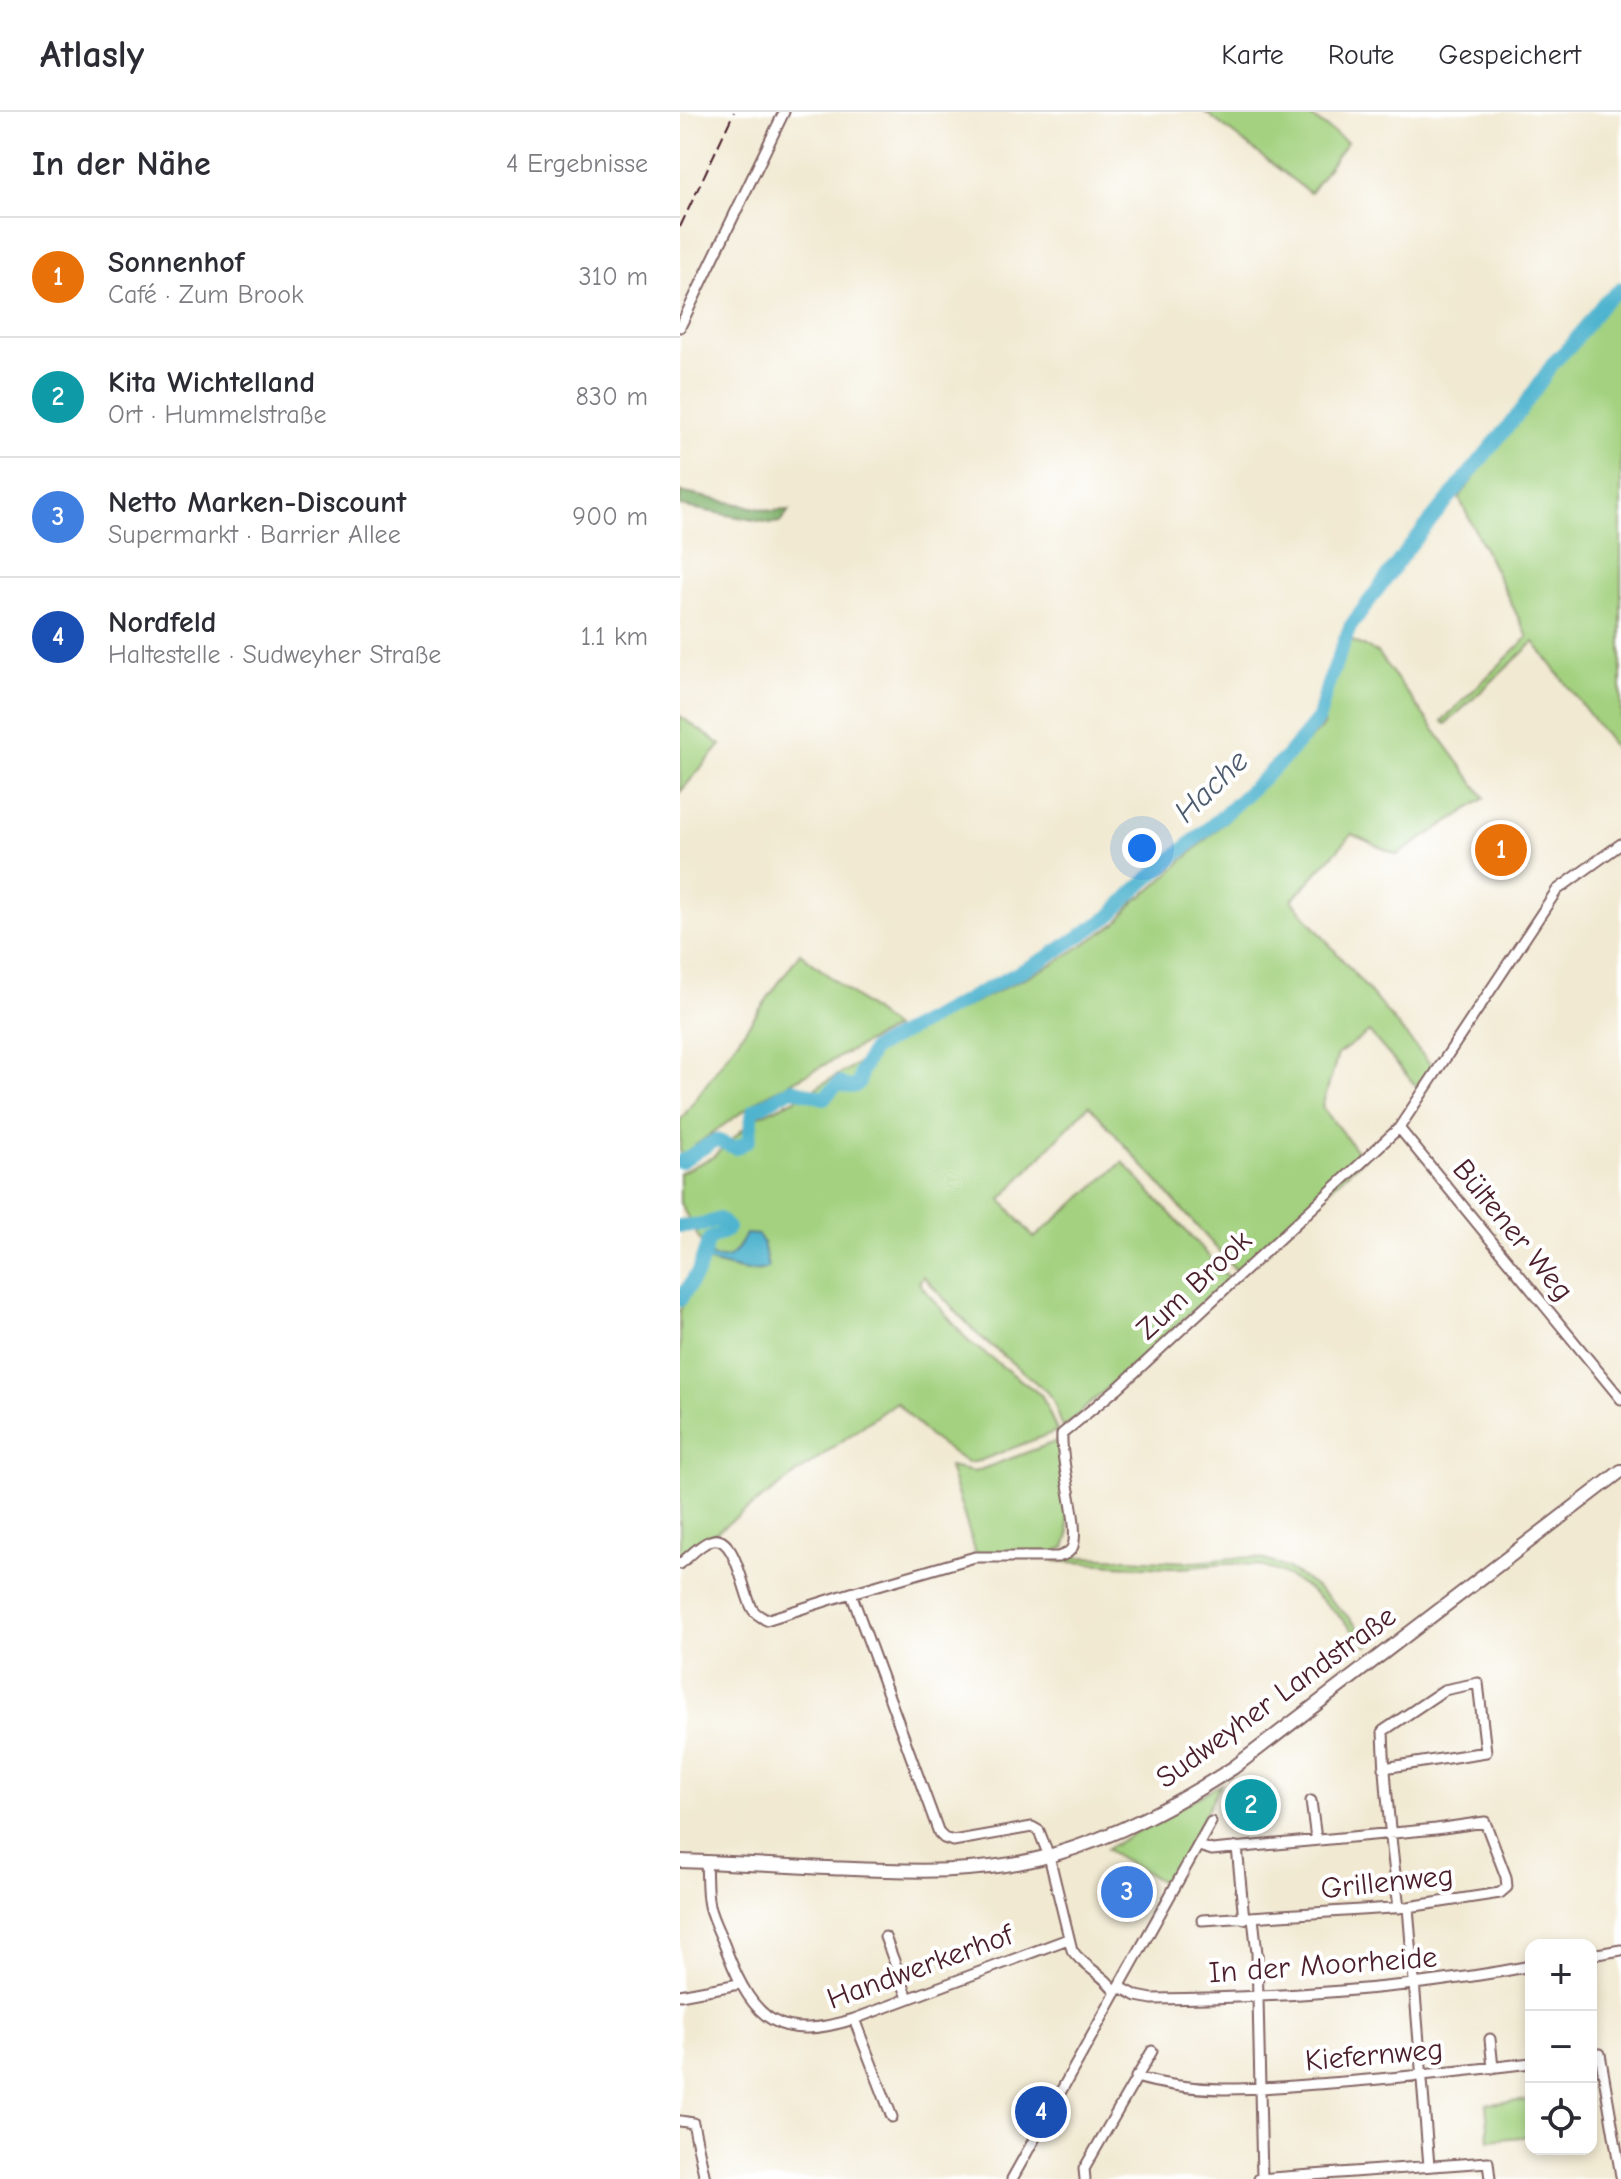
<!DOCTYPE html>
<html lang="de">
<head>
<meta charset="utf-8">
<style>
  :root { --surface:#fff; --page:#f2f2f3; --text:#2b2b33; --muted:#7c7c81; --line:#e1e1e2; --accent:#b45309 }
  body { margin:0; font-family:"Comic Neue",sans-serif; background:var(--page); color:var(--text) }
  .controls { position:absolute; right:24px; bottom:24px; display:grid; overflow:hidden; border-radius:16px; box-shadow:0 4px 12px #0003 }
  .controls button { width:72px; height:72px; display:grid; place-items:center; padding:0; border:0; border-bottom:2px solid var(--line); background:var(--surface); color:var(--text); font:40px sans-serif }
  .you { position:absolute; left:462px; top:736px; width:28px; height:28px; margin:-20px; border:6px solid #fff; border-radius:50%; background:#1a73e8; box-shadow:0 0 0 12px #1a73e833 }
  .badge { display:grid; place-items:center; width:52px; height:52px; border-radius:50%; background:var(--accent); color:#fff; font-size:26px; font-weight:700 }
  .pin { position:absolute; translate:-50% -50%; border:4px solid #fff; box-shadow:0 2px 8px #0006 }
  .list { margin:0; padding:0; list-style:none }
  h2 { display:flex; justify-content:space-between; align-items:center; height:104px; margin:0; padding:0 32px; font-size:34px }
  h2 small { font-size:26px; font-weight:400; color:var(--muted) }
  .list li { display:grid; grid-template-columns:52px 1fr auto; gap:24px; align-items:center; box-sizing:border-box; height:120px; padding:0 32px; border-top:2px solid var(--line) }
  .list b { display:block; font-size:30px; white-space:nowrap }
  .list p { margin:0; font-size:26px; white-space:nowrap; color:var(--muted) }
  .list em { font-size:26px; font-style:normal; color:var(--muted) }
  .icon { flex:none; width:44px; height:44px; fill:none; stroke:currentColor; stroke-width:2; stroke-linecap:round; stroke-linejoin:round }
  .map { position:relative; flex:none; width:941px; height:2067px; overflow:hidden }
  header { display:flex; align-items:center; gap:48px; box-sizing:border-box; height:112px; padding:0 40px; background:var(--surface); border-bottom:2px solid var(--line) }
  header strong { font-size:38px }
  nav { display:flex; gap:44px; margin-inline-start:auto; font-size:28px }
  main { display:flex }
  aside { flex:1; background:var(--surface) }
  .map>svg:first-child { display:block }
  .green { fill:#a3d17f; stroke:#767855; stroke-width:2 }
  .forest { fill:#82b36e; stroke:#66694c; stroke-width:2 }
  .water { fill:#50b4cf; stroke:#4d6a7d; stroke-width:2 }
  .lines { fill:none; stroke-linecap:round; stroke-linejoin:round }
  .river { stroke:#50b4cf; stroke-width:14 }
  .minor-casing { stroke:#846665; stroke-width:13 }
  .secondary-casing { stroke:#846665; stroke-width:16 }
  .minor { stroke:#fff; stroke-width:9 }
  .secondary { stroke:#fff; stroke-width:12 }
  .rail { stroke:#4a1f2b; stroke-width:2; stroke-dasharray:12 6; stroke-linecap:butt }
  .labels { text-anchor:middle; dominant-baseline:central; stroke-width:8; stroke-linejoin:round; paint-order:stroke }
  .street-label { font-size:30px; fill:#4a1f2b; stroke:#fff }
  .water-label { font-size:32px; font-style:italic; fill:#4c5b6d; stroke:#fff }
</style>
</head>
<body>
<header>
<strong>Atlasly</strong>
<nav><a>Karte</a><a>Route</a><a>Gespeichert</a></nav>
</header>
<main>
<aside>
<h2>In der Nähe<small>4 Ergebnisse</small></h2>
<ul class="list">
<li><span class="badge" style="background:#e8710a">1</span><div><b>Sonnenhof</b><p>Café · Zum Brook</p></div><em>310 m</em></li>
<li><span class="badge" style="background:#0f9aa8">2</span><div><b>Kita Wichtelland</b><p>Ort · Hummelstraße</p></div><em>830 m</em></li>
<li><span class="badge" style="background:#3f7fe0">3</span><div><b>Netto Marken-Discount</b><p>Supermarkt · Barrier Allee</p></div><em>900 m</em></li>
<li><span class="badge" style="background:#1a4fb4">4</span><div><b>Nordfeld</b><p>Haltestelle · Sudweyher Straße</p></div><em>1.1 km</em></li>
</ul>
</aside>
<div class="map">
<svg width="941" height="2067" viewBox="0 0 941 2067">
  <rect width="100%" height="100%" fill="#fff"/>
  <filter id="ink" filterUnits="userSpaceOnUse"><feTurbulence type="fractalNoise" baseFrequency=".0125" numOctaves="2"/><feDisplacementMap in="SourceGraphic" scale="16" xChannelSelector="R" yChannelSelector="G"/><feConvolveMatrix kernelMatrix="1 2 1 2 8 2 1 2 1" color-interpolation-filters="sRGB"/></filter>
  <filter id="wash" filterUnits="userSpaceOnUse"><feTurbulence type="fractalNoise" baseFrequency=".006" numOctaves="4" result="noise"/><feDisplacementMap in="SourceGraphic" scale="32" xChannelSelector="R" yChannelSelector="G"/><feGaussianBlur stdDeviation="1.8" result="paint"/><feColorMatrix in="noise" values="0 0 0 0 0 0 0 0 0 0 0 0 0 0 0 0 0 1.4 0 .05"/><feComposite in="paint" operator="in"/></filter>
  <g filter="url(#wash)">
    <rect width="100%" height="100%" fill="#f1e9d1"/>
    <!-- green -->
    <path class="green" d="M525,0H625L667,30L630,81Z
      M941,180V644L854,530L766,612L762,609L848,525L779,386L877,254L928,191Z
      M670,528L697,540L805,686L717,743L672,722L612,788L752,954L737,975L689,920L658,942L642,995L683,1047L559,1158L555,1157L409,993L321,1087L354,1126L443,1050L549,1166L383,1316L373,1288L366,1279L297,1222L243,1164L239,1171L288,1229L362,1284L377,1319L299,1349L287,1351L249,1324L216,1290L0,1446V1198L20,1164L27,1141L0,1091V1061L33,1045L75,1006L114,988L223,926L373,852L437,811L455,789L473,776L548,707L643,614L651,578Z
      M0,604L41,633L0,680Z
      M120,841L214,916L83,985L0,1044V1009Z
      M378,1329L389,1422L385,1435L375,1440L296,1442L269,1355L294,1360Z
      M394,1440L398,1445C436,1446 475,1449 514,1450C535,1450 554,1443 575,1446C623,1454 662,1497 692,1531L687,1534C656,1499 615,1454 563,1452C539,1450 515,1457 490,1456C452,1455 413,1451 374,1449Z
      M541,1672L487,1773L426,1737Z
      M851,1988V2024L809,2028L806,1992Z"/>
    <!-- forest -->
    <path class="forest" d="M0,380L91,399L109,398L101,410L90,411L0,394Z"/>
    <!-- water -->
    <path class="water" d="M66,1122L78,1123L83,1130L88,1156C66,1164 47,1153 25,1149L18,1160L22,1142C49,1151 54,1146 66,1122Z"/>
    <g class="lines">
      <!-- river -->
      <path class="river" d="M0,1050L36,1028L56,1036L69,1028L73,999L112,977L144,986L159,971C167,975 173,977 179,971L181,960L193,937L366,846L429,805L454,779L546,701L607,644L639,606L647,575L670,515L729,435L839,301L874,250L892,232L925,189L941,177
        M0,1114L22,1113L39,1107L48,1116L46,1119L29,1127L18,1160L0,1188"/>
    </g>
  </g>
  <g filter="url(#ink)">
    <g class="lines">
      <defs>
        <path id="minor" d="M0,215L104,0
          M719,1016L941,1287
          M0,1452C9,1445 19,1433 30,1429C55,1418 63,1481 72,1496C74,1502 81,1504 86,1508L171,1481L259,1721L264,1726L273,1729L352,1715L359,1719L369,1744L392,1838C404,1856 426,1863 436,1881
          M171,1481L295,1445H378C384,1443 390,1441 393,1434C400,1411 380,1352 382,1322L439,1275L719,1016L877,778L941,732
          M704,1656L806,1640L798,1571L764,1578L703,1619C705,1678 712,1737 719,1796
          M631,1689L636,1727
          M519,1734L532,1738L756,1717L805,1710L826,1765L827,1775L820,1781L728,1795L522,1808
          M557,1735L564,1807
          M26,1750C27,1764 26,1780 29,1794C33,1810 42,1825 47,1840C74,1910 101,1930 174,1907L388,1827
          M728,1795L749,2054
          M573,1806L577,1841L582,2067
          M205,1825L228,1886
          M911,1843L941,1838
          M440,1875L457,1884L472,1887C598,1886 727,1878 851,1854
          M0,1883L59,1872
          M174,1907L212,2005
          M810,1927L813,1956
          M911,1943L920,1942L941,2064
          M456,1965C520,1984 584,1976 650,1971C717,1966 784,1959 851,1951
          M0,2009L13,2011L25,2067
          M332,2067L531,1710
          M405,2067L404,2057L472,1939
          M579,2067L808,2050L810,2067"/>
        <path id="secondary" d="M0,1749C49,1751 98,1753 147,1756C221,1759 299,1764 372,1743C438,1724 495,1693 553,1656L941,1359"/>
      </defs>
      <!-- minor casing -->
      <use href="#minor" class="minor-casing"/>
      <!-- secondary casing -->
      <use href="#secondary" class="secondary-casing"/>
      <!-- minor -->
      <use href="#minor" class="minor"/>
      <!-- secondary -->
      <use href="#secondary" class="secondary"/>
      <!-- rail -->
      <path class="rail" d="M0,115L54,0"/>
    </g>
  </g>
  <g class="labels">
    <!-- street labels -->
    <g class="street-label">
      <text transform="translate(833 1118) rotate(51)">Bültener Weg</text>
      <text transform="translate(514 1173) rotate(-43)">Zum Brook</text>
      <text transform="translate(596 1585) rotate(-36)">Sudweyher Landstraße</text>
      <text transform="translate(707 1770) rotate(-6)">Grillenweg</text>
      <text transform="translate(643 1853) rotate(-4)">In der Moorheide</text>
      <text transform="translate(240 1855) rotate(-20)">Handwerkerhof</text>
      <text transform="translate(694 1943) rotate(-5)">Kiefernweg</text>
    </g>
    <!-- water labels -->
    <g class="water-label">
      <text transform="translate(531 674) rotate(-44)">Hache</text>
    </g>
  </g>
</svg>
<div class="controls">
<button>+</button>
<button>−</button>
<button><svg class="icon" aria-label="locate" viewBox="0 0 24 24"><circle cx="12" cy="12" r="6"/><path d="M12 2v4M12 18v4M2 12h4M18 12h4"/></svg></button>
</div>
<div class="you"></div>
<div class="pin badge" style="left:821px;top:738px;background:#e8710a">1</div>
<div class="pin badge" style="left:571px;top:1693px;background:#0f9aa8">2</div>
<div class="pin badge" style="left:447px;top:1780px;background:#3f7fe0">3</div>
<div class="pin badge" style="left:361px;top:2000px;background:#1a4fb4">4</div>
</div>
</main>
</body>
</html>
